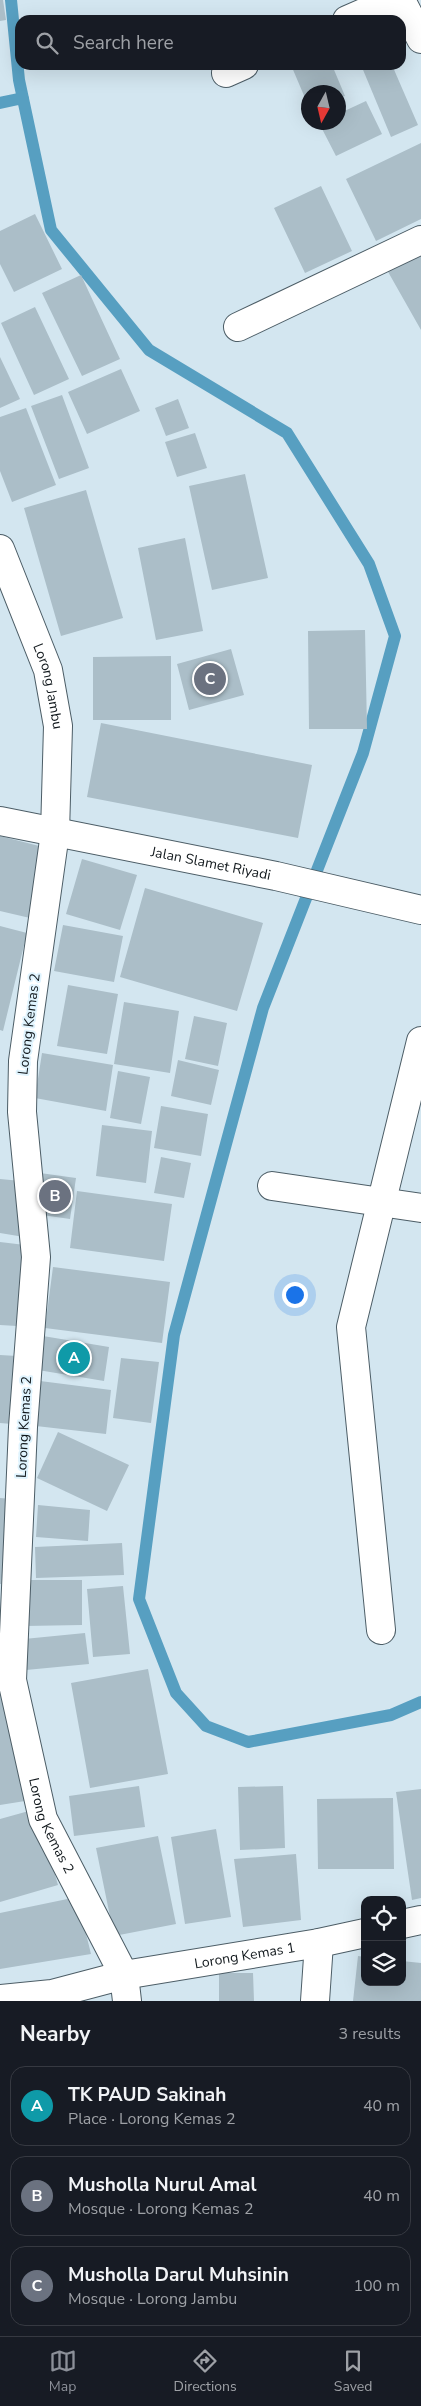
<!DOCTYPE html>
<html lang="en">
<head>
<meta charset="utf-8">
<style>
  :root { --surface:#171b24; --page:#242831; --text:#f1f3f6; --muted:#9ea1a6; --line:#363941; --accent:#8c9099 }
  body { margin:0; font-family:"Nunito Sans",sans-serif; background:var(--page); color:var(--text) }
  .controls { position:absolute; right:15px; bottom:15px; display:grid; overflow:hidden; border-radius:10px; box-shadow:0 5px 20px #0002 }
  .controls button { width:45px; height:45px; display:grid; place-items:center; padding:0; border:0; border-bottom:1px solid var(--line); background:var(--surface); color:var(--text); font:25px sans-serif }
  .compass { position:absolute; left:301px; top:85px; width:45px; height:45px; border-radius:50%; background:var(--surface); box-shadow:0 5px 20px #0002; rotate:188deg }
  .you { position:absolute; left:294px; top:1294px; width:18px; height:18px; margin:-12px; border:4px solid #fff; border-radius:50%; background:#1a73e8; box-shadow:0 0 0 8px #1a73e833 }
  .badge { display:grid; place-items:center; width:32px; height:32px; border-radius:50%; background:var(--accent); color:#fff; font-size:16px; font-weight:700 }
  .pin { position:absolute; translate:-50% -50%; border:2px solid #fff; box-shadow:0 1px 5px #0006 }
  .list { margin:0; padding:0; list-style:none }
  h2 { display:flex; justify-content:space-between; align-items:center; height:65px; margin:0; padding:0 20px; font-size:21px }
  h2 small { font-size:16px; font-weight:400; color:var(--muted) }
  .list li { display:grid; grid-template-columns:32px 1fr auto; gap:15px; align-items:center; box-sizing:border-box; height:80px; margin:0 10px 10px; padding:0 10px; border:1px solid var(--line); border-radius:15px }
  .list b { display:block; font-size:19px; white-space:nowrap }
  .list p { margin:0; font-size:16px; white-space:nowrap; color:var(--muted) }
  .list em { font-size:16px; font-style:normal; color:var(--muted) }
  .icon { flex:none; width:28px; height:28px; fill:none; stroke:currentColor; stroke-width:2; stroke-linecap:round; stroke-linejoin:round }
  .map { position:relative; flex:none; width:421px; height:2001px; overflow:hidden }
  .search { position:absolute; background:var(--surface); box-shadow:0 5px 20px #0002; left:15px; right:15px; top:15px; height:55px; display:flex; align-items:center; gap:12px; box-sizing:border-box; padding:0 18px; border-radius:15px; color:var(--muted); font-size:19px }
  .sheet { height:335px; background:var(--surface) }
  nav { display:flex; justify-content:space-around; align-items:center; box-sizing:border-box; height:70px; border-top:1px solid var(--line); background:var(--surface); font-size:14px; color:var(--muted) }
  nav a { display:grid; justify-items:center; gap:2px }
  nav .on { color:var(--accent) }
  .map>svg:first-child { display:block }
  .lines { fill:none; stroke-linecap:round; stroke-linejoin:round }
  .stream { stroke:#579fc1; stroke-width:12 }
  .building { fill:#abbec8 }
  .minor-casing { stroke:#4c5d66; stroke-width:30 }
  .tertiary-casing { stroke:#4c5d66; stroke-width:30 }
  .minor { stroke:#fff; stroke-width:28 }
  .tertiary { stroke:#fff; stroke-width:28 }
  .labels { text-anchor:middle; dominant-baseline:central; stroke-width:4; stroke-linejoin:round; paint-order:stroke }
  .street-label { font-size:14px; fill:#11181c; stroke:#e0f4fe }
</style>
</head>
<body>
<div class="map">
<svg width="421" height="2001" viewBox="0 0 421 2001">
  <rect width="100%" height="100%" fill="#d3e6f0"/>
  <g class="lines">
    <!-- stream -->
    <path class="stream" d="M11,0L19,80L51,230L149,350L287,433L369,564L395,636L363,753L263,1008L174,1335L139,1599L176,1693L206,1726L248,1742L391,1715L421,1702
      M0,103L23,98"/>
  </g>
  <!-- building -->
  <path class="building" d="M0,0H3L6,20L0,21Z
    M291,65H332L345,96L338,99V92H308V105Z
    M361,65H392L418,125L391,137Z
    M366,101L382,134L336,156L319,123L338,122V114Z
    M421,143V219L376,241L346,179Z
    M321,186L352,251L305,273L274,208Z
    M35,214L62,269L14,292L0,264V231Z
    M421,250V330L387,270Z
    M81,275L120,359L82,376L42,293Z
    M35,307L69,379L34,395L1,323Z
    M0,357L20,399L0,408Z
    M121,369L140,411L87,434L68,392Z
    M62,395L89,468L59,479L31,406Z
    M178,399L189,428L166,436L155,408Z
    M26,408L56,485L12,502L0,471V417Z
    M195,433L207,468L177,477L165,442Z
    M245,474L268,578L212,590L189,486Z
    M86,490L123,618L61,636L24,508Z
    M185,538L203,631L156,640L138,548Z
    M365,630L367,729H309L308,631Z
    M231,649L244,695L189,710L177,664Z
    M171,656V720H93V657Z
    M101,723L312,765L298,838L87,797Z
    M0,836L47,848L30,918L0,911Z
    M82,859L137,875L120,930L66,914Z
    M145,888L263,923L237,1011L120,977Z
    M63,925L123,936L114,982L54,971Z
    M0,926L27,933L3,1031L0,1030Z
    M68,985L118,994L107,1054L57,1046Z
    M124,1002L179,1011L170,1073L114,1064Z
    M194,1016L227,1023L218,1066L185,1059Z
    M42,1053L113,1065L106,1111L35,1098Z
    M178,1060L219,1070L211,1105L171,1096Z
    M118,1071L150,1077L141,1124L110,1118Z
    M161,1106L208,1114L201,1156L154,1148Z
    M102,1125L152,1131L146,1183L96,1176Z
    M161,1157L191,1163L184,1198L154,1193Z
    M40,1173L76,1178L70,1219L35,1214Z
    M0,1179L21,1181L24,1237L0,1233Z
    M77,1191L172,1204L164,1261L70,1248Z
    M0,1242L25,1245L17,1326L0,1325Z
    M53,1267L170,1282L162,1343L45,1328Z
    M43,1336L109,1347L104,1381L38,1370Z
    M0,1355L17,1356L12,1424L0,1423Z
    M121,1358L159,1362L151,1423L113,1418Z
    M40,1381L111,1390L106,1434L36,1426Z
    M58,1432L129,1465L107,1511L37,1478Z
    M0,1498L12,1499L1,1584H0Z
    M38,1505L90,1510L88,1541L36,1537Z
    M122,1543L124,1575L36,1578L35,1547Z
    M24,1580H82V1625L25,1626Z
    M123,1586L130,1654L93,1657L87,1589Z
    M85,1633L89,1664L26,1670L24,1639Z
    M148,1669L168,1774L90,1788L71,1683Z
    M7,1690L25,1801L0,1805V1691Z
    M139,1786L145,1827L74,1836L69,1796Z
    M283,1786L285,1848L240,1850L238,1787Z
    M421,1789V1898L412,1900L396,1792Z
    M393,1798L394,1869H318L317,1799Z
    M36,1809L58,1885L0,1902V1819Z
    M216,1829L231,1917L185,1924L171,1837Z
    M158,1836L176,1924L114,1936L96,1848Z
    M296,1854L301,1920L243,1927L234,1859Z
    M77,1897L91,1954L0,1969V1913Z
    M358,1956L365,1957V1982H402V1961L421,1963V2001H353Z
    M219,1973H253L254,2001H219Z"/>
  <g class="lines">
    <defs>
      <g id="minor">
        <path d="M347,20L393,0"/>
        <path d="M226,73L244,65"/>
        <path d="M238,327L421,240"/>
        <path id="s1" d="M0,549L48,670L58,726L55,833L23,1061L22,1112L36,1257L23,1427L12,1680L43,1819L124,1975L127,2001"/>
        <path d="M272,1186L421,1208"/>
        <path d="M381,1630L351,1327L421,1041"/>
        <path d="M402,1924L421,1920"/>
        <path id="s2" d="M0,1999L52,1994L124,1975L319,1943L365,1933"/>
        <path d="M315,2001L319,1943"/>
      </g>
      <g id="tertiary">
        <path d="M401,0L421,39"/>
        <path id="s3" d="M0,821L276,876L421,910"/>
      </g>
    </defs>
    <!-- minor casing -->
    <use href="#minor" class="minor-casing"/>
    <!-- tertiary casing -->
    <use href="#tertiary" class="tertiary-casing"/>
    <!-- minor -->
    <use href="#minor" class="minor"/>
    <!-- tertiary -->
    <use href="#tertiary" class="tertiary"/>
  </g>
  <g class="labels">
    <!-- street labels -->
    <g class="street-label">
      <text stroke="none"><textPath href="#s1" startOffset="146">Lorong Jambu</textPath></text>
      <text stroke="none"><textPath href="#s3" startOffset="215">Jalan Slamet Riyadi</textPath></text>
      <text transform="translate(29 1024) rotate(-83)">Lorong Kemas 2</text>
      <text transform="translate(24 1427) rotate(-87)">Lorong Kemas 2</text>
      <text stroke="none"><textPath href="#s1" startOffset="1296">Lorong Kemas 2</textPath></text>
      <text stroke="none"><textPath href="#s2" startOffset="249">Lorong Kemas 1</textPath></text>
    </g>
  </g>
</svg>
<div class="controls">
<button><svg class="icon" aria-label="locate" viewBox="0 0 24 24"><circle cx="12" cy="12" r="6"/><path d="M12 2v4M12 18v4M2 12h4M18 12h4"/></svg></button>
<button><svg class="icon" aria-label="layers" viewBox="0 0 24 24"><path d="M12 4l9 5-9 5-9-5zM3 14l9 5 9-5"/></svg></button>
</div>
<svg class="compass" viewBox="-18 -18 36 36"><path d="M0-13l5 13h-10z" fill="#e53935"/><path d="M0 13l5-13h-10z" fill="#9ea1a6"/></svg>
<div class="you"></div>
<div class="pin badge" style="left:74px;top:1358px;background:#0f9aa8">A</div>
<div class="pin badge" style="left:55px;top:1196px;background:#6b7280">B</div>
<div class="pin badge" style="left:210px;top:679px;background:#6b7280">C</div>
<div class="search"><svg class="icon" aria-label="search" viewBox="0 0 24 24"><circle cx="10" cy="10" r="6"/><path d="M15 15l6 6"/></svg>Search here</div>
</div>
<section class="sheet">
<h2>Nearby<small>3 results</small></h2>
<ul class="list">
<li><span class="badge" style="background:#0f9aa8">A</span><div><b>TK PAUD Sakinah</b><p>Place · Lorong Kemas 2</p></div><em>40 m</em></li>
<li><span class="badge" style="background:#6b7280">B</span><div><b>Musholla Nurul Amal</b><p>Mosque · Lorong Kemas 2</p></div><em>40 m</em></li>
<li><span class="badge" style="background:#6b7280">C</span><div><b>Musholla Darul Muhsinin</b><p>Mosque · Lorong Jambu</p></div><em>100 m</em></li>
</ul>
</section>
<nav>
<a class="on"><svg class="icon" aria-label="map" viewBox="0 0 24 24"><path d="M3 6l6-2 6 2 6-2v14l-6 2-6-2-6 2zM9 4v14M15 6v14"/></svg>Map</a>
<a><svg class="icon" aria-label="directions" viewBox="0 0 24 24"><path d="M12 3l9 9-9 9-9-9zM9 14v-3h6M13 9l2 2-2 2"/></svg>Directions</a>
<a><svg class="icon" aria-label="saved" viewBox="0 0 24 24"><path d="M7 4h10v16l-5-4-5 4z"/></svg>Saved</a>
</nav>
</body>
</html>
